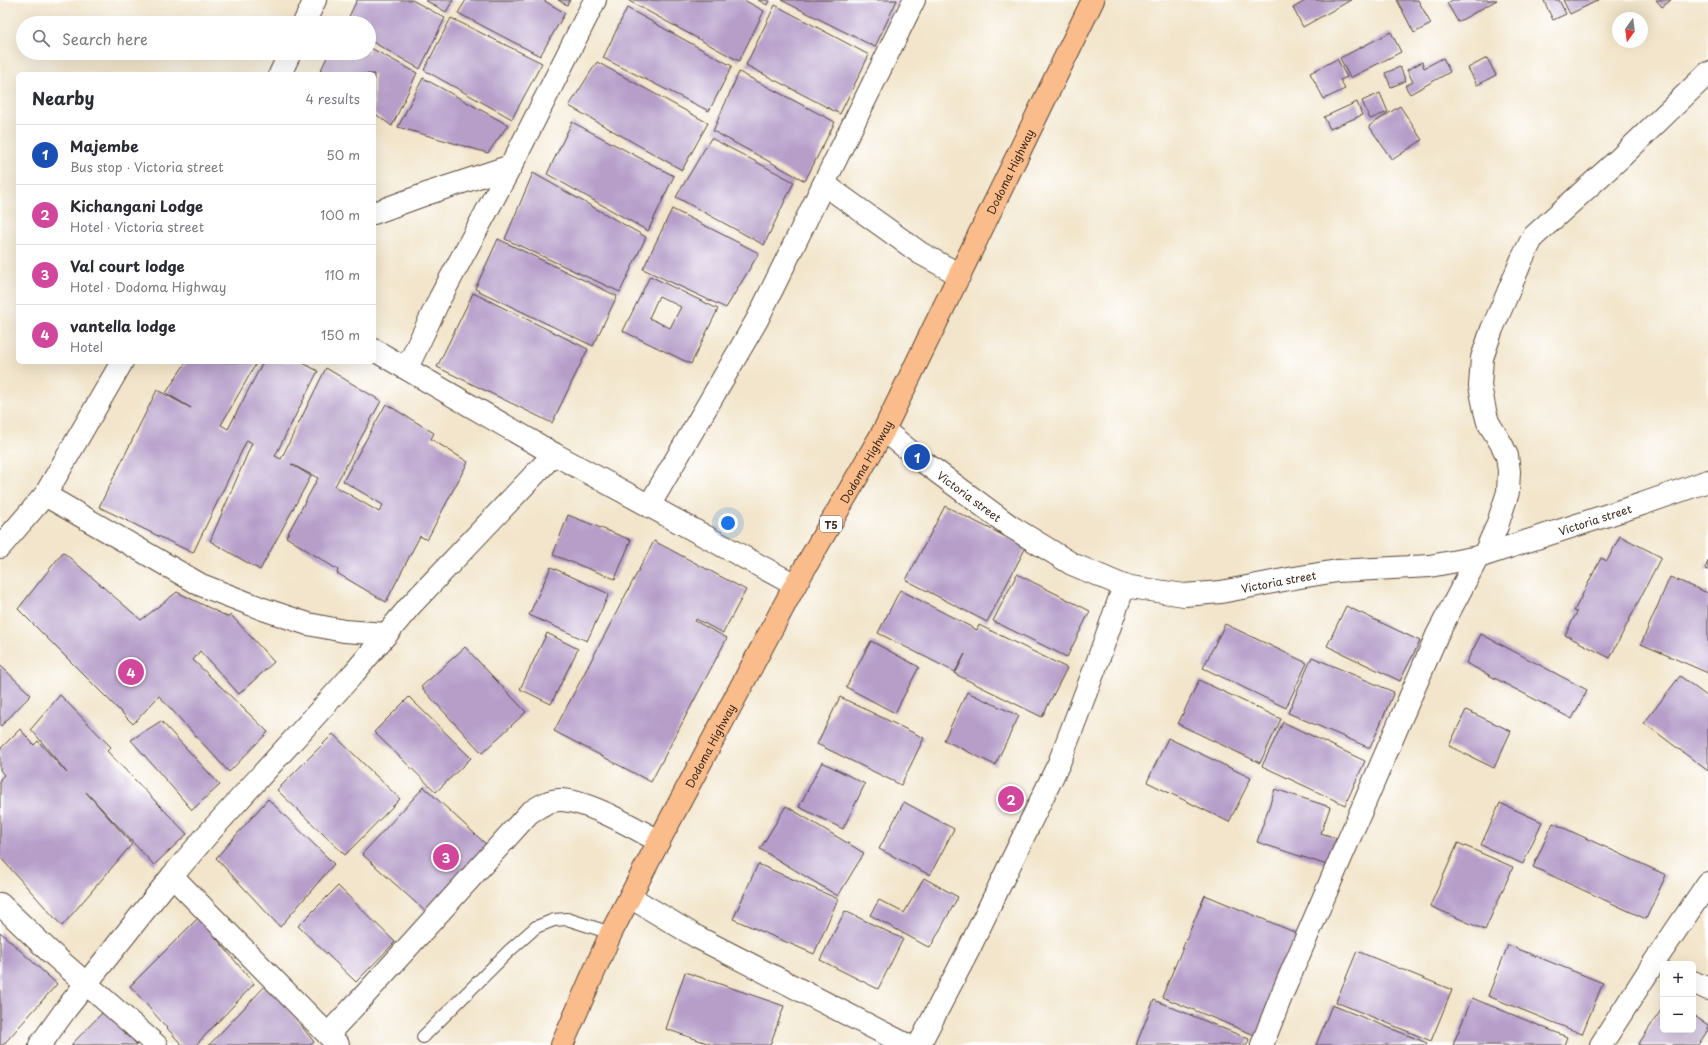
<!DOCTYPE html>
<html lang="en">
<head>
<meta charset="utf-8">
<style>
  :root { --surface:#fff; --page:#f7f7f7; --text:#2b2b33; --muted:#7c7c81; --line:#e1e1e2; --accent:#b5179e }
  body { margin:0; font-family:"Playpen Sans",sans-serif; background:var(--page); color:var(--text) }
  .controls { position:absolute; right:12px; bottom:12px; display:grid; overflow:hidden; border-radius:6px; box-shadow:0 4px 16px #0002 }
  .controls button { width:36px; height:36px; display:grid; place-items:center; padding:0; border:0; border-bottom:1px solid var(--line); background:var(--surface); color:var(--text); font:20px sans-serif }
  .compass { position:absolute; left:1612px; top:12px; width:36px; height:36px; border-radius:50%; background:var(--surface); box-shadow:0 4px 16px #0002; rotate:194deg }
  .you { position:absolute; left:728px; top:523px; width:14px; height:14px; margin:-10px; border:3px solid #fff; border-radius:50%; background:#1a73e8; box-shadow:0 0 0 6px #1a73e833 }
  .badge { display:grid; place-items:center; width:26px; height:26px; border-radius:50%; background:var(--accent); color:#fff; font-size:13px; font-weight:700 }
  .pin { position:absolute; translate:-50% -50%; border:2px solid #fff; box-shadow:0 1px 4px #0006 }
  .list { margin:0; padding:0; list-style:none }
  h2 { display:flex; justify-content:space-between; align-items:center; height:52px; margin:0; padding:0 16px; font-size:17px }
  h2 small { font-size:13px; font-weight:400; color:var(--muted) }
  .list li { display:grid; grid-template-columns:26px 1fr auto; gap:12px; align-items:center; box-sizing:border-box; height:60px; padding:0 16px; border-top:1px solid var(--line) }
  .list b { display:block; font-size:15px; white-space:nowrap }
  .list p { margin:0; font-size:13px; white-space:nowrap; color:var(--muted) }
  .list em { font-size:13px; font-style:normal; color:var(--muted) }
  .icon { flex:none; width:22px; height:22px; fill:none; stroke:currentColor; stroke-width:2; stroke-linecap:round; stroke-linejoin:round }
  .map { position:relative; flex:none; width:1708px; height:1045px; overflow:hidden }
  .search { position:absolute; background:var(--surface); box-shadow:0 4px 16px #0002; left:16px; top:16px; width:360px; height:44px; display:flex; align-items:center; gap:10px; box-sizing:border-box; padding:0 14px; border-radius:22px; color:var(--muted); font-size:15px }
  .panel { position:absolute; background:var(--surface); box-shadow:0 4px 16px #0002; left:16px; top:72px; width:360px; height:292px; border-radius:6px }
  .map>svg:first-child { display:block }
  .building { fill:#b69ec9; fill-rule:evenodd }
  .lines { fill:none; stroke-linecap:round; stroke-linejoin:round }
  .service-casing { stroke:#564638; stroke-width:14 }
  .minor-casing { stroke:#564638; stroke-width:24 }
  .tertiary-casing { stroke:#564638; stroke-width:24 }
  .trunk-casing { stroke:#564638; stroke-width:24 }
  .service { stroke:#fff; stroke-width:12 }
  .minor { stroke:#fff; stroke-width:22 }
  .tertiary { stroke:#fff; stroke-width:22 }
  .trunk { stroke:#fabc8b; stroke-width:22 }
  .labels { text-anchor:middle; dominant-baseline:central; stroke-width:3; stroke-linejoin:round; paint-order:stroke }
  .shield { fill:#fff; stroke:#766a62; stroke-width:1 }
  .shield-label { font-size:10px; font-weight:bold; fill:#3b2a1e }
  .street-label { font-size:11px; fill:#3b2a1e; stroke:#fff }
</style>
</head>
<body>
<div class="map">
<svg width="1708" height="1045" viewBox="0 0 1708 1045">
  <rect width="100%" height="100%" fill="#fff"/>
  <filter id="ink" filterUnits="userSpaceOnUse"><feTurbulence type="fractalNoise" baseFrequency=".025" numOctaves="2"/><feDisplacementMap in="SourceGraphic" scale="8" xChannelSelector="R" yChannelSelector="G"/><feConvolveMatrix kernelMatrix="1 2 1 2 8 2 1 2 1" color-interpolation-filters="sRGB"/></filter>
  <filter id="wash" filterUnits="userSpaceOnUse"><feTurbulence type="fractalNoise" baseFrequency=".012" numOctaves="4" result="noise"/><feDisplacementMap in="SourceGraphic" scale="16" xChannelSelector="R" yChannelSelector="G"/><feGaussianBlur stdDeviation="0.9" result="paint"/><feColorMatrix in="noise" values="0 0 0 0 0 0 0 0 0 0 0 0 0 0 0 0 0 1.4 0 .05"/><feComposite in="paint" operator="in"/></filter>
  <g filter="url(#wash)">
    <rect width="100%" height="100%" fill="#f2e5cb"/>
    <g id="blocks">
      <!-- building -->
      <path class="building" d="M357,0H412L445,18L420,69L369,40V23H346Z
        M425,0H453L446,12Z
        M466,0H543L565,13L540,56L458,13Z
        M558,0H570L567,5Z
        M630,0H744L764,11L739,61L629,1Z
        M758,0H769L767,5Z
        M781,0H897L875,47Z
        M1307,0H1351L1303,27L1293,8Z
        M1397,0H1418L1431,24L1414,33Z
        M1453,0H1497L1458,22L1447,3Z
        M1547,0H1559L1566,14L1553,20L1544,1Z
        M1563,0H1599L1570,14Z
        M1656,0H1671L1662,7Z
        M775,5L869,55L840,114L746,65Z
        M627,8L732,66L709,111L603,58Z
        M451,18L542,63L512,119L424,70Z
        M1391,32L1401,52L1350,78L1340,58Z
        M369,47L417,73L392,126L374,113V74H323L320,72L329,53H369Z
        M1443,58L1450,72L1410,94L1405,86L1413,82L1407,70L1422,62L1424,68Z
        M1487,58L1496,75L1477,85L1468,68Z
        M1337,59L1347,77L1340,80L1345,89L1324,99L1310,73Z
        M597,62L708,123L682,170L569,106Z
        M1400,67L1406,81L1391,87L1385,73Z
        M739,72L835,122L805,181L713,131Z
        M423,78L508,125L488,153L398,127Z
        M1380,93L1388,112L1370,119L1362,101Z
        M1357,102L1362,115L1330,129L1324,117Z
        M1400,106L1422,140L1392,160L1369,126Z
        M572,122L674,176L648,231L547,174Z
        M711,138L794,182L764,245L676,197Z
        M533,173L646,237L620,292L505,239Z
        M672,209L759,253L726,308L643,269Z
        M498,239L617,296L593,346L475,289Z
        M650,276L718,309L691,364L623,331ZM659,296L681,307L670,328L649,318Z
        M473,293L588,349L552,423L437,367Z
        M186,362H257L221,425L228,429L263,362H301L318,371L275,456L281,459L326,368L381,401L335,486L379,512L383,505L343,481L386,404L434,433L431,439L468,462L427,540L420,536L386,602L337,573L338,570L286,537L318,478L291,464L311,476L260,570L210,541L252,443L247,440L193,553L99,507L157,390L191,408L166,393Z
        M945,506L1026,547L987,622L906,580Z
        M568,515L631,540L615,579L553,555Z
        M1620,536L1661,557L1610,658L1565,635L1577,612L1574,611L1601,558L1607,561Z
        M654,541L746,590L723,633L696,619L695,621L727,638L651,782L554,731Z
        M63,552L141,620L177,592L228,617L231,615L274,662L239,694L200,651L193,660L268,732L229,772L159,696L133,724L18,609Z
        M1708,561V570L1705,569Z
        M551,567L609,594L587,641L529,615Z
        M1017,574L1090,611L1067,657L993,621Z
        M1670,577L1708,593V673L1641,644Z
        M900,590L977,630L979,625L1067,668L1042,717L955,674L965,654L955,672L878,633Z
        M1346,606L1420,641L1400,681L1327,646Z
        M1225,624L1307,663L1286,708L1203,668Z
        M547,633L578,649L551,704L520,689Z
        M1481,634L1587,690L1572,719L1466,663Z
        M871,641L919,667L895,713L846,687Z
        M465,647L526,712L482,753L421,687Z
        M1312,657L1394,692L1370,748L1288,713Z
        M0,665L31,695L0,727Z
        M1680,676L1708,697V771L1644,723Z
        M1199,680L1281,719L1260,763L1178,724Z
        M967,692L1019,716L995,765L944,740Z
        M60,695L111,747L107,751L187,834L154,865L86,792L132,844L62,926L0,857V779L4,775L0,770V749L20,729L34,745L38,741L67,773L31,729Z
        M409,697L471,758L436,792L374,732Z
        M840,697L924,738L901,785L817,744Z
        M1466,710L1511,731L1494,768L1449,746Z
        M161,721L220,785L192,810L131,740Z
        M1283,722L1365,761L1345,805L1262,766Z
        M333,734L400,799L345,855L277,790Z
        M1168,738L1251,778L1229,822L1147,782Z
        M822,762L865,784L843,829L799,807Z
        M424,787L489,847L427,913L362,854Z
        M1275,789L1330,807L1321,833L1336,838L1327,865L1257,842Z
        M268,799L334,864L280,927L216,858Z
        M904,802L954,829L930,875L879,849Z
        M1500,803L1542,822L1523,864L1481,845Z
        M786,806L864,853L838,896L760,849Z
        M1553,823L1666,875L1646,919L1533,867Z
        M1458,843L1513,867L1485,930L1430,906Z
        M758,864L838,899L814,954L733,919Z
        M924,878L958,897L930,948L870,915L879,900L904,913Z
        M338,886L395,942L356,982L298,926Z
        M1205,895L1299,934L1257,1036L1162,997Z
        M845,911L903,939L878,989L820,960Z
        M199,917L254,984L196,1045H182L130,986Z
        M0,932L57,984L3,1045H0Z
        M1508,945L1603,983L1582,1034L1488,996Z
        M1357,951L1452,990L1431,1041L1336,1002Z
        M685,972L784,1006L770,1045H713L666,1029Z
        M268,983L314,1042L310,1045H209Z
        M1472,998L1567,1037L1564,1045H1453Z
        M1154,1000L1249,1039L1247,1045H1136Z
        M1332,1005L1427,1043V1045H1316Z
        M1663,1007V1030H1693V1015L1708,1025V1030L1698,1045H1638Z
        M107,1008L137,1045H71Z"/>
    </g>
  </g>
  <g filter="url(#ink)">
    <use href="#blocks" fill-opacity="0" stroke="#564638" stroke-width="1"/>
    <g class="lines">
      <defs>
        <path id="service" d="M423,1037L509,951L536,927L554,920L567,919L611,933"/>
        <g id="minor">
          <path d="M824,184L920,253L960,275"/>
          <path d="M374,213L429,193L511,166"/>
          <path d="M374,350L554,454L795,585"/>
          <path d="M407,368L440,298L511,166L595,0"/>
          <path id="s1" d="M884,430L917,457L1010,526L1072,564L1124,586L1184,595L1221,592L1294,578L1337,571L1430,566L1478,557L1642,504L1708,481"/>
          <path d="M45,495L201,585L263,609L308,624L344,631L387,634"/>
          <path d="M649,506L757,320L914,0"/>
          <path d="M1484,555L1497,526L1508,492L1509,471L1507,456L1502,445L1488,422L1485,411L1480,386L1482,358L1492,329L1504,302L1522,259L1533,237L1619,159L1708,73"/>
          <path d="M172,876L338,1045"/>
          <path d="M630,897L697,937L907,1045"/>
          <path d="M0,904L49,951L156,1045"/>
          <path d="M1693,982L1708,989"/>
          <path d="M328,1034L362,998L529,813C539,807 548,800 560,800C587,800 634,828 659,841"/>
          <path d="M40,1045L66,1009L172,876L207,835L354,673L410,606L554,454"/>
          <path d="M919,1045L968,951L1059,763L1097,663L1124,586"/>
          <path d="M1262,1045L1282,994L1437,635L1478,557"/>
          <path d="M1601,1045L1655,961L1708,883"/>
        </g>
        <path id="tertiary" d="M304,23L315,0
          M280,74L290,53
          M0,547L45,495L122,362"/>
        <g id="trunk">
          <path id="s2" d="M562,1045L611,933L659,841L795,585L884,430L1093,0"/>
        </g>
      </defs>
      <!-- service casing -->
      <use href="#service" class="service-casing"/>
      <!-- minor casing -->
      <use href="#minor" class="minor-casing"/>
      <!-- tertiary casing -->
      <use href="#tertiary" class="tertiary-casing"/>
      <!-- trunk casing -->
      <use href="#trunk" class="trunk-casing"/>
      <!-- service -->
      <use href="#service" class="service"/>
      <!-- minor -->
      <use href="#minor" class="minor"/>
      <!-- tertiary -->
      <use href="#tertiary" class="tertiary"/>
      <!-- trunk -->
      <use href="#trunk" class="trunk"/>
    </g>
  </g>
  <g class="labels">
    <!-- shield labels -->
    <rect class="shield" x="820" y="516" width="22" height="16" rx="3"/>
    <g class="shield-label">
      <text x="831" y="524">T5</text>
    </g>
    <!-- street labels -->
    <g class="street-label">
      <text stroke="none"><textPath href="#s2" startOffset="982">Dodoma Highway</textPath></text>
      <text stroke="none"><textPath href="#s2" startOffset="658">Dodoma Highway</textPath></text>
      <text stroke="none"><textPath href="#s1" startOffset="108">Victoria street</textPath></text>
      <text stroke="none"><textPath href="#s1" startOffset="768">Victoria street</textPath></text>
      <text stroke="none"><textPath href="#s1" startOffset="444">Victoria street</textPath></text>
      <text stroke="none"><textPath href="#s2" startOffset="334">Dodoma Highway</textPath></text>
    </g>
  </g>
</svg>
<div class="controls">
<button>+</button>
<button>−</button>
</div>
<svg class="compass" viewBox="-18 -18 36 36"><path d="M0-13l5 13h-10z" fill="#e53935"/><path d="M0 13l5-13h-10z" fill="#7c7c81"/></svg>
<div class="you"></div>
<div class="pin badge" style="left:917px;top:457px;background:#1a4fb4">1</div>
<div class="pin badge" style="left:1011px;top:799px;background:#d1479c">2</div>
<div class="pin badge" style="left:446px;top:857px;background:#d1479c">3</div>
<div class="pin badge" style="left:131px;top:672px;background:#d1479c">4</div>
<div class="search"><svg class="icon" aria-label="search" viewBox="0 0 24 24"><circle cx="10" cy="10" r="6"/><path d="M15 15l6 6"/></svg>Search here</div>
<section class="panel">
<h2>Nearby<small>4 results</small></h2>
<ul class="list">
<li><span class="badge" style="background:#1a4fb4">1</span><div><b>Majembe</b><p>Bus stop · Victoria street</p></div><em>50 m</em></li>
<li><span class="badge" style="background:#d1479c">2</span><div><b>Kichangani Lodge</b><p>Hotel · Victoria street</p></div><em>100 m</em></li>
<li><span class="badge" style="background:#d1479c">3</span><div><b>Val court lodge</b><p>Hotel · Dodoma Highway</p></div><em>110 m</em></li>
<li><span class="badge" style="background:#d1479c">4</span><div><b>vantella lodge</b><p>Hotel</p></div><em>150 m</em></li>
</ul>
</section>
</div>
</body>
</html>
